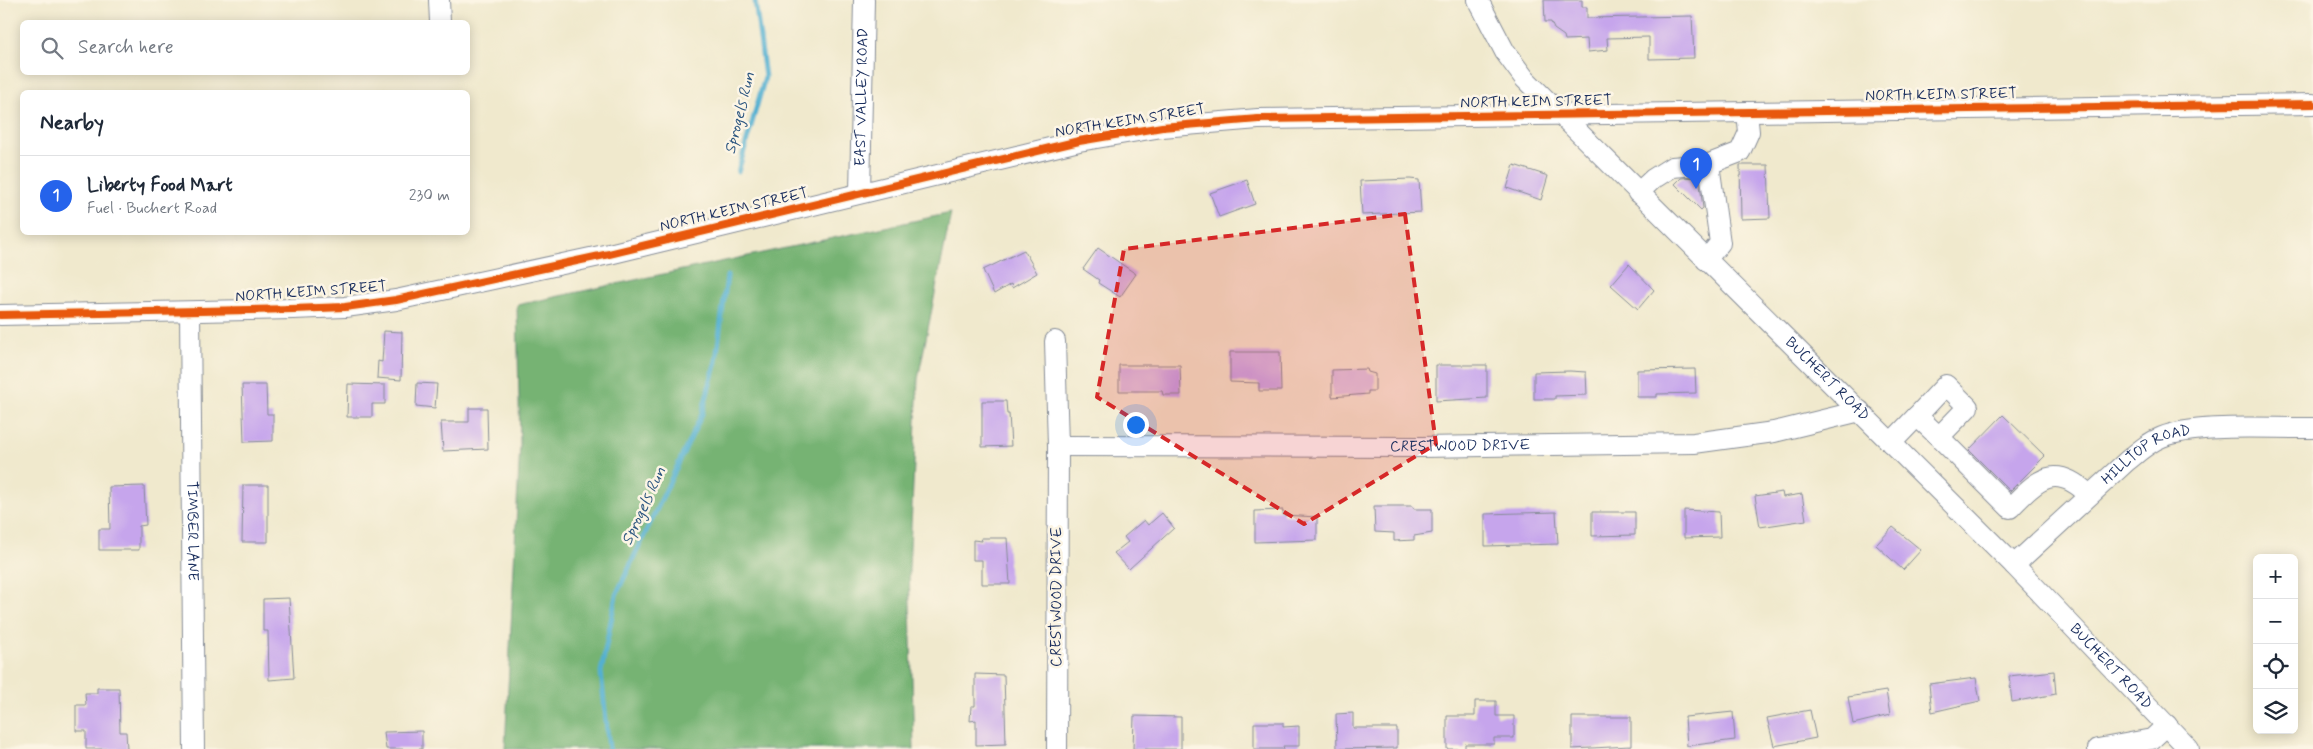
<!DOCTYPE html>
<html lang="en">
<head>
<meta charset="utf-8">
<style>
  :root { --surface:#fff; --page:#f6f6f7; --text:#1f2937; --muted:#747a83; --line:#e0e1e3; --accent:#2563eb }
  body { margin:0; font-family:Mynerve,sans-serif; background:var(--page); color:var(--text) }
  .controls { position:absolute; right:15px; bottom:15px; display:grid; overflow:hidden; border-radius:8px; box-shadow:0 2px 12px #0003 }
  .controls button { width:45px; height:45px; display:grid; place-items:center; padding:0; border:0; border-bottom:1px solid var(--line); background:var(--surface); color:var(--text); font:25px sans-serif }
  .you { position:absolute; left:1135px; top:424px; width:18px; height:18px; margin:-12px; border:4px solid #fff; border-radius:50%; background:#1a73e8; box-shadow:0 0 0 8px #1a73e833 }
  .badge { display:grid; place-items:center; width:32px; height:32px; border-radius:50%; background:var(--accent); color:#fff; font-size:16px; font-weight:700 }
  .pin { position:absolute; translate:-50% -41px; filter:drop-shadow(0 1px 2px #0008) }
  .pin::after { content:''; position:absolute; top:26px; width:18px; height:15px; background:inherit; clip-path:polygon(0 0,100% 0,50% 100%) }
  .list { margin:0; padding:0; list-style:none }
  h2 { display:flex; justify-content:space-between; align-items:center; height:65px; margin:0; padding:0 20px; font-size:21px }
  h2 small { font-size:16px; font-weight:400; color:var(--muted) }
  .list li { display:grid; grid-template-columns:32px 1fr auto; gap:15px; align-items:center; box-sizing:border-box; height:80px; padding:0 20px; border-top:1px solid var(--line) }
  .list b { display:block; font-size:19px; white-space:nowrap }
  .list p { margin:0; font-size:16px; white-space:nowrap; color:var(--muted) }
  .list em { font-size:16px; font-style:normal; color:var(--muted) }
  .icon { flex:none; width:28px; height:28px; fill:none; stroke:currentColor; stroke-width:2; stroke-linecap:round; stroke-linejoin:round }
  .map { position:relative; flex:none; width:2313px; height:749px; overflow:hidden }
  .search { position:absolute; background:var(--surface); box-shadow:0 2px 12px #0003; left:20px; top:20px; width:450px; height:55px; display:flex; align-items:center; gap:12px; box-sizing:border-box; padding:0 18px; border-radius:8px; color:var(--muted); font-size:19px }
  .panel { position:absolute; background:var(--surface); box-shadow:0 2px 12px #0003; left:20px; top:90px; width:450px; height:145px; border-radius:8px }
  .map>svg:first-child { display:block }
  .forest { fill:#76b373; stroke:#487168 }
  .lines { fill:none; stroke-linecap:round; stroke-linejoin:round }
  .stream { stroke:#53b0d1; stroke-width:5 }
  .building { fill:#c6a5ec }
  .minor-casing { stroke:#868c96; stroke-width:22 }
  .minor { stroke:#fff; stroke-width:20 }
  .cycleway-casing { stroke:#fcf5e5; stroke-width:11 }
  .cycleway { stroke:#e8590c; stroke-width:8 }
  .marked { fill:#d62828; fill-opacity:0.2; stroke:#d62828; stroke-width:4; stroke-dasharray:10 6; stroke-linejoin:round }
  .labels { text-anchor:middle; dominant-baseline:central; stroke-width:5; stroke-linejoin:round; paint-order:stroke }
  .street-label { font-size:15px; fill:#1b2f5e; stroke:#fcf5e5 }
  .water-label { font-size:16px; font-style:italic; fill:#2c5680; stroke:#fcf5e5 }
</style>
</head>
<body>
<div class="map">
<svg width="2313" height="749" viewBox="0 0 2313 749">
  <rect width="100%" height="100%" fill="#fcf5e5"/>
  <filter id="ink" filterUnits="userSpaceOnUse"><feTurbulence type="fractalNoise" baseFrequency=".02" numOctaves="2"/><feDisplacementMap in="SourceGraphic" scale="10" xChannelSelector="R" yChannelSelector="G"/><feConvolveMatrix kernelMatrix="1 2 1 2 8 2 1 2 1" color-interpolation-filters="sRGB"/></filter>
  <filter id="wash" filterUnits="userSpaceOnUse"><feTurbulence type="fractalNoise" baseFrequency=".0096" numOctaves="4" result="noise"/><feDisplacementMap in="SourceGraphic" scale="20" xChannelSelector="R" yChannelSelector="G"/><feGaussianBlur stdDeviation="1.12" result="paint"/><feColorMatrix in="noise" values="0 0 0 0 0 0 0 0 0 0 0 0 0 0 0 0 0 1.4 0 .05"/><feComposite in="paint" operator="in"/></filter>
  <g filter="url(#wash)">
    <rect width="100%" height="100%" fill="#f0e9cd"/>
    <!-- forest -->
    <path class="forest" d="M951,213L918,379L909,569L914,749H505L520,444L517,305Z"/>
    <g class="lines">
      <!-- stream -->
      <path class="stream" d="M738,172L765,77L755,0
        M609,749L601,672L616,595L702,414L716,361L727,276"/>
    </g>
    <g id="blocks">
      <!-- building -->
      <path class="building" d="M1544,0H1582V7H1587V18L1692,16L1694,58L1649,59V37L1607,38L1608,50L1588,52L1587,39L1565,40L1564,36L1554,29L1551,22H1545Z
        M1514,165L1548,176L1541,200L1507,188Z
        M1740,165H1768L1770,218L1741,219Z
        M1699,177L1703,208L1701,210L1675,184L1681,178Z
        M1410,179L1419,180L1421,212L1362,215L1360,181Z
        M1247,180L1255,204L1219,217L1210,193Z
        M1098,248L1136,274L1120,297L1098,283L1099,280L1083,269Z
        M1024,250L1037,273L1012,288L1011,284L994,294L983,270Z
        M1629,264L1654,290L1638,309L1611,285Z
        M384,331L402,332L401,380L377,378L378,361L382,362Z
        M1230,352H1280L1281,391H1259V383L1230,382Z
        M1119,365H1180L1181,395H1163L1162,391H1119Z
        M1436,365H1487V398L1436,401Z
        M1367,369L1368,372L1375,374V391H1368V394L1332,397V370Z
        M1695,369L1696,393L1657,394V397H1637V370Z
        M1570,371L1586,372L1587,395L1555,396V399H1534V372Z
        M417,383L437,384L435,408L416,406Z
        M348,384L385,385V404H372V417H347Z
        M242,385H266L267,414H273V441L244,442Z
        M982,401H1006L1007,414H1009L1011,446L982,447Z
        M469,408H487L488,449L443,451L441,422H469Z
        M2003,415L2045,456L2010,491L1969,450Z
        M243,485H268V542H242Z
        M144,486L146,525L139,526V550H99V529H110L109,487Z
        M1782,492L1783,497L1802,494L1806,520L1760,527L1755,496Z
        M1374,506H1412L1414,509H1432V533L1414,536V540L1394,541V533L1375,532Z
        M1283,510V515L1317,517V540L1255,542V511Z
        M1684,510L1719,512L1720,537L1684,538Z
        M1556,512L1558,544L1485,546V514Z
        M1592,512H1635V535L1592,536Z
        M1162,513L1174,528L1129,569L1114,553L1128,542L1124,537L1144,520L1148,525Z
        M1893,527L1921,550L1903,570L1876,545Z
        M981,538H1007L1010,584H982V560H973V540L982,541Z
        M289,598L294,678L269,680L268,631H263V599Z
        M2054,671L2056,694L2012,702L2009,676Z
        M975,674L1004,675L1006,744L976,745V720L970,721L971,706H975Z
        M1976,678L1980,701L1932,712L1929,684Z
        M97,688H119L120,732H126L127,749H86V731H76V705H86L85,693H97Z
        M1886,691L1890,715L1853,724L1848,697Z
        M1475,701H1496V716H1514V738H1494V744H1465V749H1447V716H1475Z
        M1810,710L1816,738L1774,746L1767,718Z
        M1733,712L1735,740L1687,746L1685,717Z
        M1353,713V728H1397V748L1337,749L1336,714Z
        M1134,716L1181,717V749H1133Z
        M1572,717H1631V746L1572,749Z
        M1254,723H1283V727L1299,726V746H1283L1284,749H1254Z
        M422,731V749H386L384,732Z"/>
    </g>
  </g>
  <g filter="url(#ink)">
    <use href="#blocks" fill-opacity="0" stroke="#868c96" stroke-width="1"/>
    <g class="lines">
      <defs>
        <g id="minor">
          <path d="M439,0L440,22"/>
          <path id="s1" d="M1478,0L1505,52L1525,79L2014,565L2189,749"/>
          <path id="s2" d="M860,193L864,0"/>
          <path d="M1638,193L1653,179L1672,167L1709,164"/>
          <path d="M1706,260L1720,243L1709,164L1740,152L1749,132L1747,112"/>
          <path id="s3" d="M190,312L194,749"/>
          <path d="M0,315L293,309L345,307L396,300L609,254L1079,141L1162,127L1258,119L2313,104"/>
          <path d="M1055,341L1058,446L1057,749"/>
          <path d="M1939,437L1917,416L1946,385L1968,407L1939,437L2010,508C2038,479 2055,462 2089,495"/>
          <path d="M1891,443L1917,416"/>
          <path id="s4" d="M1058,446L1421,447L1694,443L1774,432L1860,411"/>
          <path id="s5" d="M2014,565L2127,461C2138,452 2149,442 2162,437C2198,423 2272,429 2313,428"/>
          <path d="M2098,749L2152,739L2167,725"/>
        </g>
      </defs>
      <!-- minor casing -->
      <use href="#minor" class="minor-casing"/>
      <!-- minor -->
      <use href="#minor" class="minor"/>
      <defs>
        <path id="cycleway" d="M0,315L293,309L345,307L396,300L609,254L1079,141L1162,127L1258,119L2313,104"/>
      </defs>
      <!-- cycleway casing -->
      <use href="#cycleway" class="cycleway-casing"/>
      <!-- cycleway -->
      <use href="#cycleway" class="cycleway"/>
    </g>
  </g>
  <!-- marked area -->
  <path class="marked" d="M1405,214L1436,444L1304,524L1097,397L1124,249Z"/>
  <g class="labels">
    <!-- street labels -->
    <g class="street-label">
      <text transform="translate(1941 95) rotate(-1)">NORTH KEIM STREET</text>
      <text stroke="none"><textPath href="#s2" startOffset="96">EAST VALLEY ROAD</textPath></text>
      <text transform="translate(1536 102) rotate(-1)">NORTH KEIM STREET</text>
      <text transform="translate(1130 121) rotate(-9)">NORTH KEIM STREET</text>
      <text transform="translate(734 210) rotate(-13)">NORTH KEIM STREET</text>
      <text transform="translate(311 292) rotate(-4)">NORTH KEIM STREET</text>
      <text stroke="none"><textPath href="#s1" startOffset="518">BUCHERT ROAD</textPath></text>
      <text stroke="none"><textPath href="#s4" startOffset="402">CRESTWOOD DRIVE</textPath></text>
      <text stroke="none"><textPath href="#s5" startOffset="174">HILLTOP ROAD</textPath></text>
      <text stroke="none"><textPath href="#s3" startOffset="219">TIMBER LANE</textPath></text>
      <text transform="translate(1057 597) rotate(-90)">CRESTWOOD DRIVE</text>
      <text stroke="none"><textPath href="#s1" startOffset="922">BUCHERT ROAD</textPath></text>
    </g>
    <!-- water labels -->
    <g class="water-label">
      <text transform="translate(740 113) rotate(-76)">Sprogels Run</text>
      <text transform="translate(644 506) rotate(-65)">Sprogels Run</text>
    </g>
  </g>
</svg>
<div class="controls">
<button>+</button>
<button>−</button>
<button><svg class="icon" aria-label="locate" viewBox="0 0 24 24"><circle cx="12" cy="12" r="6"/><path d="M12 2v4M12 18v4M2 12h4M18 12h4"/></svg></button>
<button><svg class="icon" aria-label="layers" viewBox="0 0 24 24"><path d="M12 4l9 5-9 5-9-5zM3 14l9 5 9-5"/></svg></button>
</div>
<div class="you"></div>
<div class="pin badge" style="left:1696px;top:189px">1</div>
<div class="search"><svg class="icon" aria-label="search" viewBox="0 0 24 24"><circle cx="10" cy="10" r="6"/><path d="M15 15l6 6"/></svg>Search here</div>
<section class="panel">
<h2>Nearby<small></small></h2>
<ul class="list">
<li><span class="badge">1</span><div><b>Liberty Food Mart</b><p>Fuel · Buchert Road</p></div><em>230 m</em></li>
</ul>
</section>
</div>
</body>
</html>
